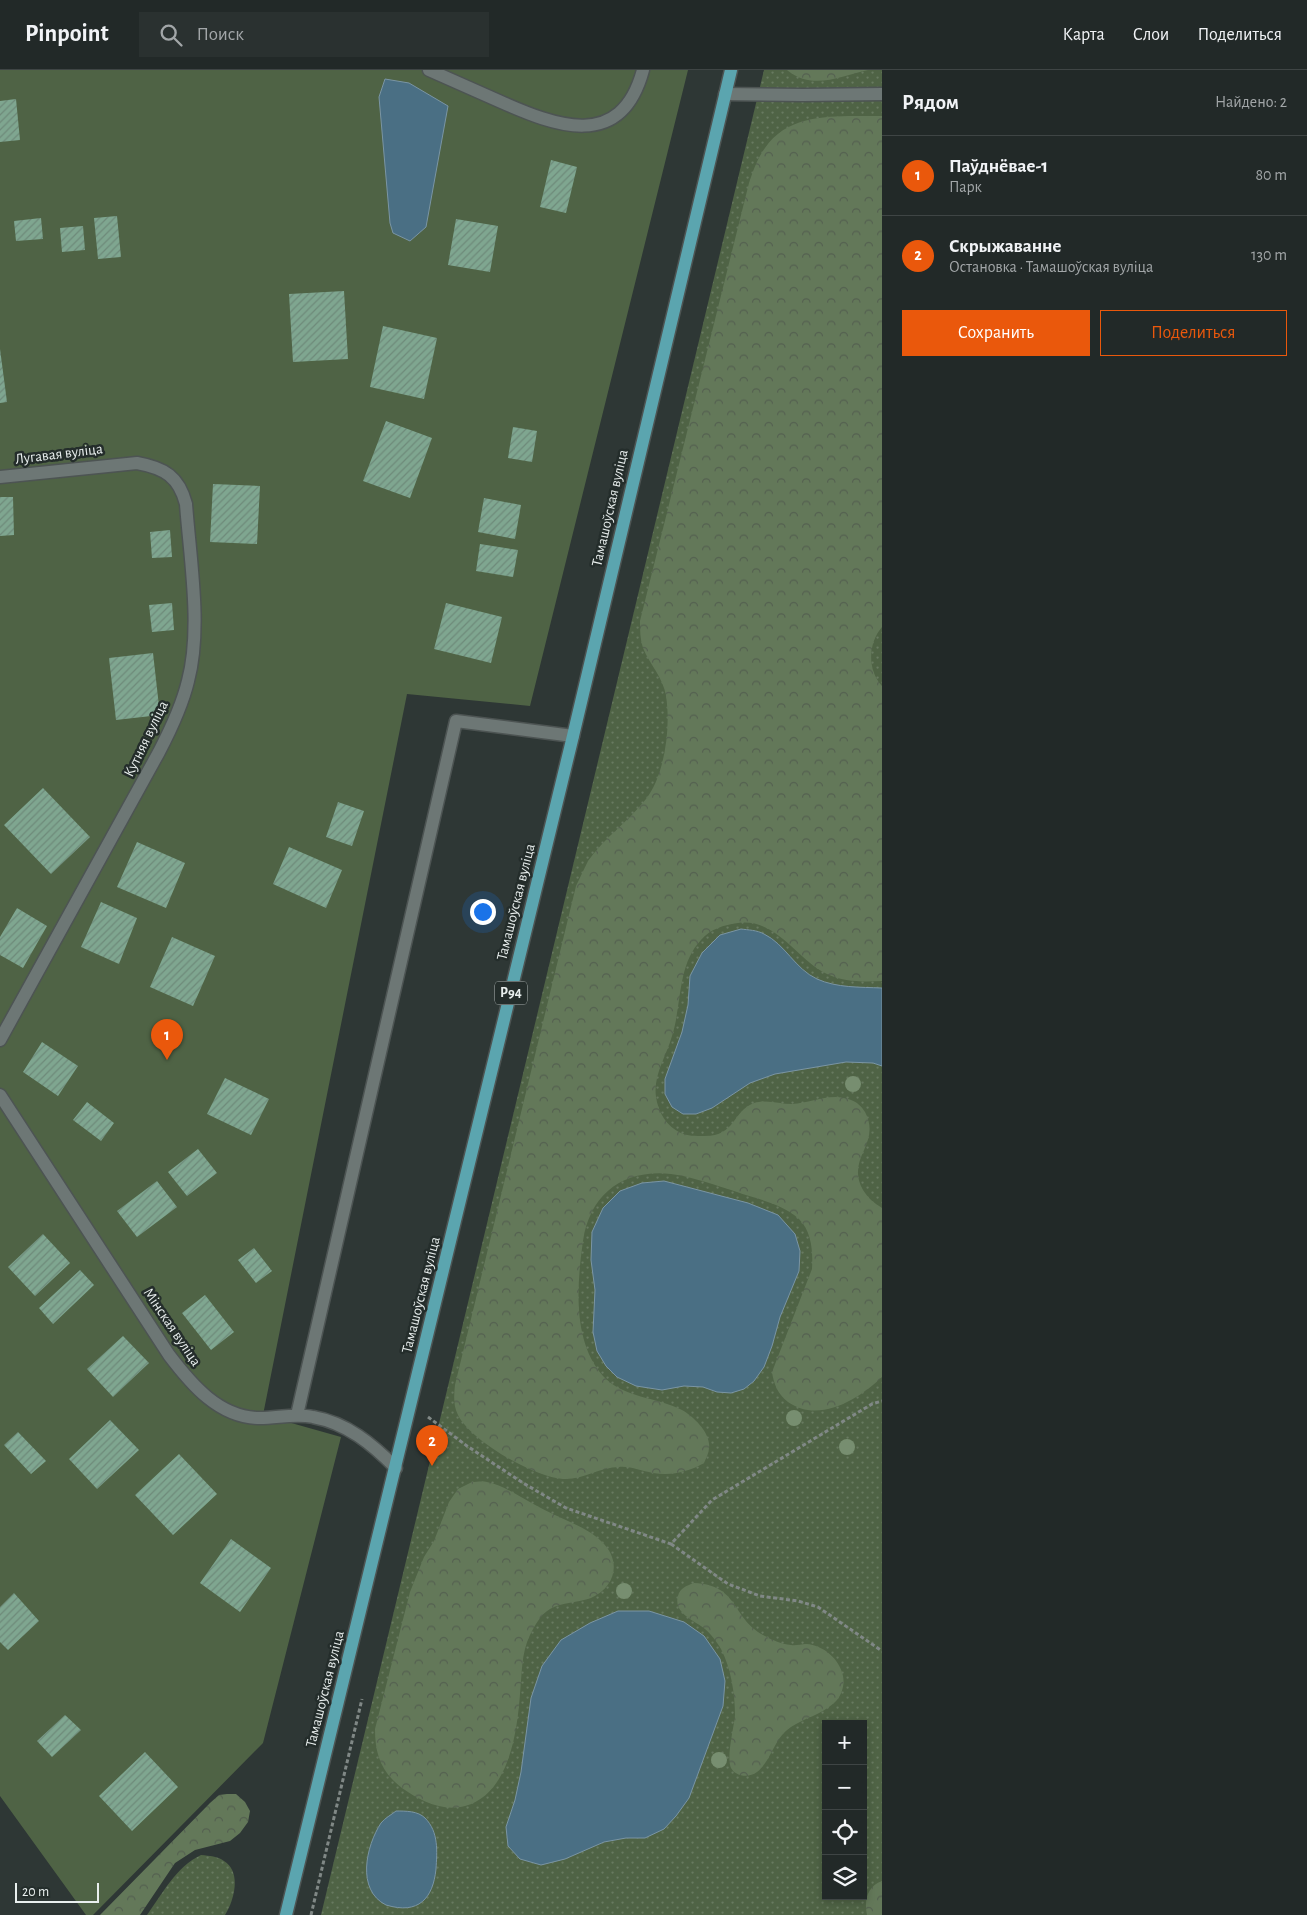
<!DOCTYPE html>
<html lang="ru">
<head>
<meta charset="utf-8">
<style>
  :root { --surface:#222928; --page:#2a3130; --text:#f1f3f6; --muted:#a2a6a8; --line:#3f4545; --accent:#ea580c }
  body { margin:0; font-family:"Alegreya Sans",sans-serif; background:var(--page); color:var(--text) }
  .controls { position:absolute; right:15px; bottom:15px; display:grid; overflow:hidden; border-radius:0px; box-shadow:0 2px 8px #0003 }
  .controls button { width:45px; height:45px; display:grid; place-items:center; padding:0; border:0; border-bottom:1px solid var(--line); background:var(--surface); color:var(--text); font:25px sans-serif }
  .scale { position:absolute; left:15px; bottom:12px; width:84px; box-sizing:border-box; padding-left:5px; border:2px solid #e9efee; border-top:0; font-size:14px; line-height:18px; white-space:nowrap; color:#e9efee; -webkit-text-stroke:4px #242d2b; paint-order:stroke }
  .you { position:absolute; left:482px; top:841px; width:18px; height:18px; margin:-12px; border:4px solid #fff; border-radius:50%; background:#1a73e8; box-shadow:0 0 0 8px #1a73e833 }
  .badge { display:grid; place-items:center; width:32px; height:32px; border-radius:50%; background:var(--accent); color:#fff; font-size:16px; font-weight:700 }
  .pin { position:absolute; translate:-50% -41px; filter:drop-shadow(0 1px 2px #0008) }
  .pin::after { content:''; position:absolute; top:26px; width:18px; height:15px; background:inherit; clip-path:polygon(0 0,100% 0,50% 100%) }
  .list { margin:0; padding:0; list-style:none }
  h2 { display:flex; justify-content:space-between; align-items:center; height:65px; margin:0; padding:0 20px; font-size:21px }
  h2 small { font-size:16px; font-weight:400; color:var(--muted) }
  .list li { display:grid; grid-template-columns:32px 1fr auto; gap:15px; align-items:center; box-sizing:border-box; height:80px; padding:0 20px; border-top:1px solid var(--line) }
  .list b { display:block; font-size:19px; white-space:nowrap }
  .list p { margin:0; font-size:16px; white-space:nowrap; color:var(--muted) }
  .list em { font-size:16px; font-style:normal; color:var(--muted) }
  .actions { display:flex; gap:10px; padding:15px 20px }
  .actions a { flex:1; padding:11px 0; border:1px solid var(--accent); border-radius:0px; text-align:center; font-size:18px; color:var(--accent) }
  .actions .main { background:var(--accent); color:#fff }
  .icon { flex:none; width:28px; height:28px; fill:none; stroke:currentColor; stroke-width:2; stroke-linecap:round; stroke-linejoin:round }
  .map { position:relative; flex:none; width:882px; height:1845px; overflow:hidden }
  header { display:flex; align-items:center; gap:30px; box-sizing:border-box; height:70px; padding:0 25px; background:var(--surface); border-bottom:1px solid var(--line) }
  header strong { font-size:24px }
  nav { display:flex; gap:28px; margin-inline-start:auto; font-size:18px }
  .search { width:350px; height:45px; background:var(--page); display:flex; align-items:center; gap:12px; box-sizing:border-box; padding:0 18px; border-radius:0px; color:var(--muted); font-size:19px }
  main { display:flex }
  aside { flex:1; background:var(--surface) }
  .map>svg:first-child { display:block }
  .grass { fill:url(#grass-dots); fill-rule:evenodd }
  .forest { fill:url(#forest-crowns) }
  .green { fill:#4f6345 }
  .water { fill:#4a6f84; stroke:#7a95a4 }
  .building { fill:url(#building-hatch) }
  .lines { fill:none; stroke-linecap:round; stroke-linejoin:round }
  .lane-casing { stroke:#4d5453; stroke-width:15 }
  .street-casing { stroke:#4d5453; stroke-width:15 }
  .primary-casing { stroke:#4d5453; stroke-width:15 }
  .path { stroke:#808886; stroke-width:3; stroke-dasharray:4 2.5; stroke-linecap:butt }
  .lane { stroke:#6d7775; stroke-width:12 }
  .street { stroke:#6d7775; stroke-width:12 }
  .primary { stroke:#5ba5af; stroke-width:12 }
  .tree { fill:#778e70 }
  .labels { text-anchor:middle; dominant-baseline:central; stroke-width:5; stroke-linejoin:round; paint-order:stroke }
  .shield { fill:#242d2b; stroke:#aeb5b4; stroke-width:1 }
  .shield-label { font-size:14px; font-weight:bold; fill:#e9efee }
  .street-label { font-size:15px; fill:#e9efee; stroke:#242d2b }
</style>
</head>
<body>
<header>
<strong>Pinpoint</strong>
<div class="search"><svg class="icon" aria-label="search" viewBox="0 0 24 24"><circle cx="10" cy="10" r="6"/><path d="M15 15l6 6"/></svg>Поиск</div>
<nav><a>Карта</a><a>Слои</a><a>Поделиться</a></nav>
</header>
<main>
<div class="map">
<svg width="882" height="1845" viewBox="0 0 882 1845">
  <defs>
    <pattern id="grass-dots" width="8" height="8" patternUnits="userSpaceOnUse" patternTransform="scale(1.25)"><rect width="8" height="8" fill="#4f6345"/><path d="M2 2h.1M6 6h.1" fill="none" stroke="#687a60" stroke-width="1.8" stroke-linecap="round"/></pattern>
    <pattern id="forest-crowns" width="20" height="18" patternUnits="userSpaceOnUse" patternTransform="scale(1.25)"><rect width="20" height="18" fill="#637859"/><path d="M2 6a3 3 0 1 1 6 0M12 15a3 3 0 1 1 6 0" fill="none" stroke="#546050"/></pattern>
    <pattern id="building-hatch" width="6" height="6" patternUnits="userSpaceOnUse" patternTransform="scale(1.25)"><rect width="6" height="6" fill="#7fa690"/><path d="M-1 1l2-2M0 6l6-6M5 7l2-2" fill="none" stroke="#6e8a7a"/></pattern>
  </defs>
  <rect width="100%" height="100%" fill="#2e3735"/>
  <!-- grass -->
  <path class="grass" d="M764,0H882V1845H321ZM826,1654H863V1826H826Z
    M201,1785C210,1786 217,1786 224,1791C242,1802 234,1831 225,1845H147C163,1823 176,1797 201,1785Z"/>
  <!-- forest -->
  <path class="forest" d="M787,0H868C841,6 812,21 787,0Z
    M882,46V557C868,573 867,600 882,616V911C863,912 844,912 827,904C796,889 777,848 738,853C724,855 710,859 701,870C677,895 682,935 672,966C666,987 653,1005 656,1027C658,1042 667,1057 681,1063C687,1066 696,1066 703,1066C736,1067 732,1041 754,1033C767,1029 779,1034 792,1034C812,1033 831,1022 851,1030C857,1032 862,1037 865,1042C882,1074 845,1088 863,1120C868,1128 874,1133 882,1138V1307C859,1329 819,1354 788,1332C778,1324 774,1315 772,1302L812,1199C813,1182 812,1162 799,1149C783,1134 757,1129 737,1122C715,1115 693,1107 671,1104C623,1099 590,1124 583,1171C577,1214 572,1271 603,1306C623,1328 657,1327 682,1340C694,1347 711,1363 709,1378C709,1383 706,1388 704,1393C688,1402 672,1406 653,1403C641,1401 631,1396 619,1397C600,1397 583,1410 563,1409C534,1407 471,1371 458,1345C453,1335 454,1325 455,1315L576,816C580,808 584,799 588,791C604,768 629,751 646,729C665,705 671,656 666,626C663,607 650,595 643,578C640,569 640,560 640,551L749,113C753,101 757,89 765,78C791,40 842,47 882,46Z
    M472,1412C476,1412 482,1411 487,1412C499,1414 510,1421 521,1427C536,1436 552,1444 568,1451C579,1456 592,1462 601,1471C622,1490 616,1517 591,1528C578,1533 562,1532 550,1539C541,1544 535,1555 530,1565C521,1583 522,1605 520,1624C517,1663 509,1724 465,1736C443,1742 420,1731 402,1718C381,1702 375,1684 375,1659L410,1522L424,1487L434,1471L449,1432L458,1419Z
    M694,1513C739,1515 731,1547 763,1565C772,1570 781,1574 791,1575C796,1576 801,1574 806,1574C824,1575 840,1590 843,1606C845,1616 841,1627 834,1633C821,1645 804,1648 791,1657C774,1668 772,1690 757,1702C749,1708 736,1707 731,1698C726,1687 734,1658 735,1645C735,1624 731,1598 721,1579C717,1572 711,1564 705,1559C694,1550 673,1543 678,1526C680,1518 686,1516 694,1513Z
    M227,1724H236L245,1732L250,1741L248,1752L240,1763L230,1771L195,1780L175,1793L140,1845H100L210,1733L219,1725Z
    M882,1811V1845H867C864,1831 867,1816 882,1811Z"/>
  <!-- green -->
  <path class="green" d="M0,0H688L530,636L407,624L263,1345L341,1367L263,1673L93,1845H86L0,1726Z"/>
  <!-- water -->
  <path class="water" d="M385,9L409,13L448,36L426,157L410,171L393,163L390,153L379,27Z
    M741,859C748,860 757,860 764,864C785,874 795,899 817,909C837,918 860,917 882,918V996L873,993L846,992L775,1004L750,1013L712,1038L696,1044H683L672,1037L665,1024V1009L682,962L688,935L690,906L702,883L720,865Z
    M664,1111L748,1133L778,1145L795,1164L800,1181L799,1201L780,1247L772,1276L764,1297L754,1311L744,1319L731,1323L717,1322L703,1317L684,1316L662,1320L636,1316L617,1307L606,1296L597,1281L593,1262L595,1220L591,1190L592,1162L603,1138L620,1121L642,1113Z
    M618,1541H649L684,1552L704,1566L720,1589L725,1611L723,1636L689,1728L676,1746L664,1759L645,1768H626L604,1772L565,1789L541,1795L520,1789L508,1776L506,1757L515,1730L521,1702L531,1628L542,1596L561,1570L590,1553Z
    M396,1741C406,1741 418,1741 425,1748C439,1762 437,1782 436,1799C433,1828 419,1845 386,1835C356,1820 366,1776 381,1753C385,1748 391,1745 396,1741Z"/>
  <!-- building -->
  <path class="building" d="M16,29L20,70L0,72V31Z
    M551,90L577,97L566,143L540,137Z
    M117,146L121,187L98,189L94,148Z
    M41,148L43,169L16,171L14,151Z
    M456,149L498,156L490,202L448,195Z
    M83,156L85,180L62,182L60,158Z
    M344,221L348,289L293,292L289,224Z
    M383,256L437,268L424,329L370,317Z
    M0,279L7,332L0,333Z
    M386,351L432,368L410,428L363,411Z
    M513,357L537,361L532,392L508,388Z
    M213,414L260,416L257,474L210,472Z
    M0,427H13L14,465L0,466Z
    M484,428L521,435L515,469L478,462Z
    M170,460L172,487L152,488L150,462Z
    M480,474L518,480L513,507L476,501Z
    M172,533L174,560L152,562L149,535Z
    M446,533L502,547L491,593L434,579Z
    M153,583L160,645L116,650L109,588Z
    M43,718L90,767L51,804L4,755Z
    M338,732L364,741L352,776L326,767Z
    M137,772L185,793L166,838L117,817Z
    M289,777L342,800L326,838L273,814Z
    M101,832L137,848L119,894L81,877Z
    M17,838L47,856L23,898L0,885V867Z
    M172,867L215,886L193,936L150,917Z
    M42,972L78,996L58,1026L23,1002Z
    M225,1008L269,1029L251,1065L207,1044Z
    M87,1032L114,1053L101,1071L73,1050Z
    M198,1079L217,1103L187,1126L168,1102Z
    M157,1111L177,1137L137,1167L117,1141Z
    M43,1164L70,1193L35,1226L8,1197Z
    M254,1178L272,1201L256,1213L238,1190Z
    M80,1200L94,1215L53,1254L39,1238Z
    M205,1225L234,1262L211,1280L182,1243Z
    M123,1266L149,1293L113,1327L87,1299Z
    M110,1350L139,1380L97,1419L69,1389Z
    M18,1362L46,1391L31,1404L4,1375Z
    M179,1384L217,1424L173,1465L135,1425Z
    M231,1469L271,1498L240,1542L200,1513Z
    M14,1523L39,1551L8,1580L0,1572V1537Z
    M65,1645L81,1660L52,1687L37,1671Z
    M145,1682L178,1717L132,1761L99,1726Z"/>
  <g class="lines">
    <defs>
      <path id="lane" d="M429,0C452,10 476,21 499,31C555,56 621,82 643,0
        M0,407L137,393C165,398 179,407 186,434C190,489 202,559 188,611C182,636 171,659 159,682L0,970
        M0,1025L169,1285C191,1314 219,1348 260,1348C278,1348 295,1343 313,1347C347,1353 372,1374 396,1398
        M297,1345L456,651L573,666"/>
      <path id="street" d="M725,24L803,25L882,24"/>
      <path id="primary" d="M286,1845L573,666L731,0"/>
    </defs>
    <!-- lane casing -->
    <use href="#lane" class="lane-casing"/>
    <!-- street casing -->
    <use href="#street" class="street-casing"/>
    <!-- primary casing -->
    <use href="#primary" class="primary-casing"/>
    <!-- path -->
    <path class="path" d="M428,1347L467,1376L523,1413L566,1438L671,1474L712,1430L872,1334L882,1331
      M671,1474L728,1514L760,1526L798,1531L818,1537L882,1581
      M311,1845L362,1629"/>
    <!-- lane -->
    <use href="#lane" class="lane"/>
    <!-- street -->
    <use href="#street" class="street"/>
    <!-- primary -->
    <use href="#primary" class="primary"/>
  </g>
  <!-- trees -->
  <g class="tree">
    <circle cx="853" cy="1014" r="8"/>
    <circle cx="794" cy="1348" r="8"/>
    <circle cx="847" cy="1377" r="8"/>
    <circle cx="624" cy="1521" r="8"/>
    <circle cx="719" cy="1690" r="8"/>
  </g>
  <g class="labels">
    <!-- shield labels -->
    <rect class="shield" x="495" y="911.5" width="32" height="23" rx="4"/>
    <g class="shield-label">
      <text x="511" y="923">Р94</text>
    </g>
    <!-- street labels -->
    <g class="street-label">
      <text transform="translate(59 384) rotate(-7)">Лугавая вуліца</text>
      <text transform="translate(610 438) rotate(-77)">Тамашоўская вуліца</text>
      <text transform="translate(146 669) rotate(-64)">Кутняя вуліца</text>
      <text transform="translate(516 832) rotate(-76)">Тамашоўская вуліца</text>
      <text transform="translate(421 1225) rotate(-76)">Тамашоўская вуліца</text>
      <text transform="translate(172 1257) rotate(56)">Мінская вуліца</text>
      <text transform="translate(325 1619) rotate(-76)">Тамашоўская вуліца</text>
    </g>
  </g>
</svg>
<div class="controls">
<button>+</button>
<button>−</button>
<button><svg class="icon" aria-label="locate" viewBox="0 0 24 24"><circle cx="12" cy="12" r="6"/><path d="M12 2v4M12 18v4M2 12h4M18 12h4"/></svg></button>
<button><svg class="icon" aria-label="layers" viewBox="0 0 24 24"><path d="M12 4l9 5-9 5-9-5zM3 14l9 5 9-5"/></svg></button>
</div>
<div class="scale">20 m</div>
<div class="you"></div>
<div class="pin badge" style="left:167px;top:990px">1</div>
<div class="pin badge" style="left:432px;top:1396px">2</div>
</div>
<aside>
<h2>Рядом<small>Найдено: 2</small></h2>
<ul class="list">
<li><span class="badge">1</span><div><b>Паўднёвае-1</b><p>Парк</p></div><em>80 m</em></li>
<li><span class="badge">2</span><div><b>Скрыжаванне</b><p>Остановка · Тамашоўская вуліца</p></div><em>130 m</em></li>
</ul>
<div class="actions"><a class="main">Сохранить</a><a>Поделиться</a></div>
</aside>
</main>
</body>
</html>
